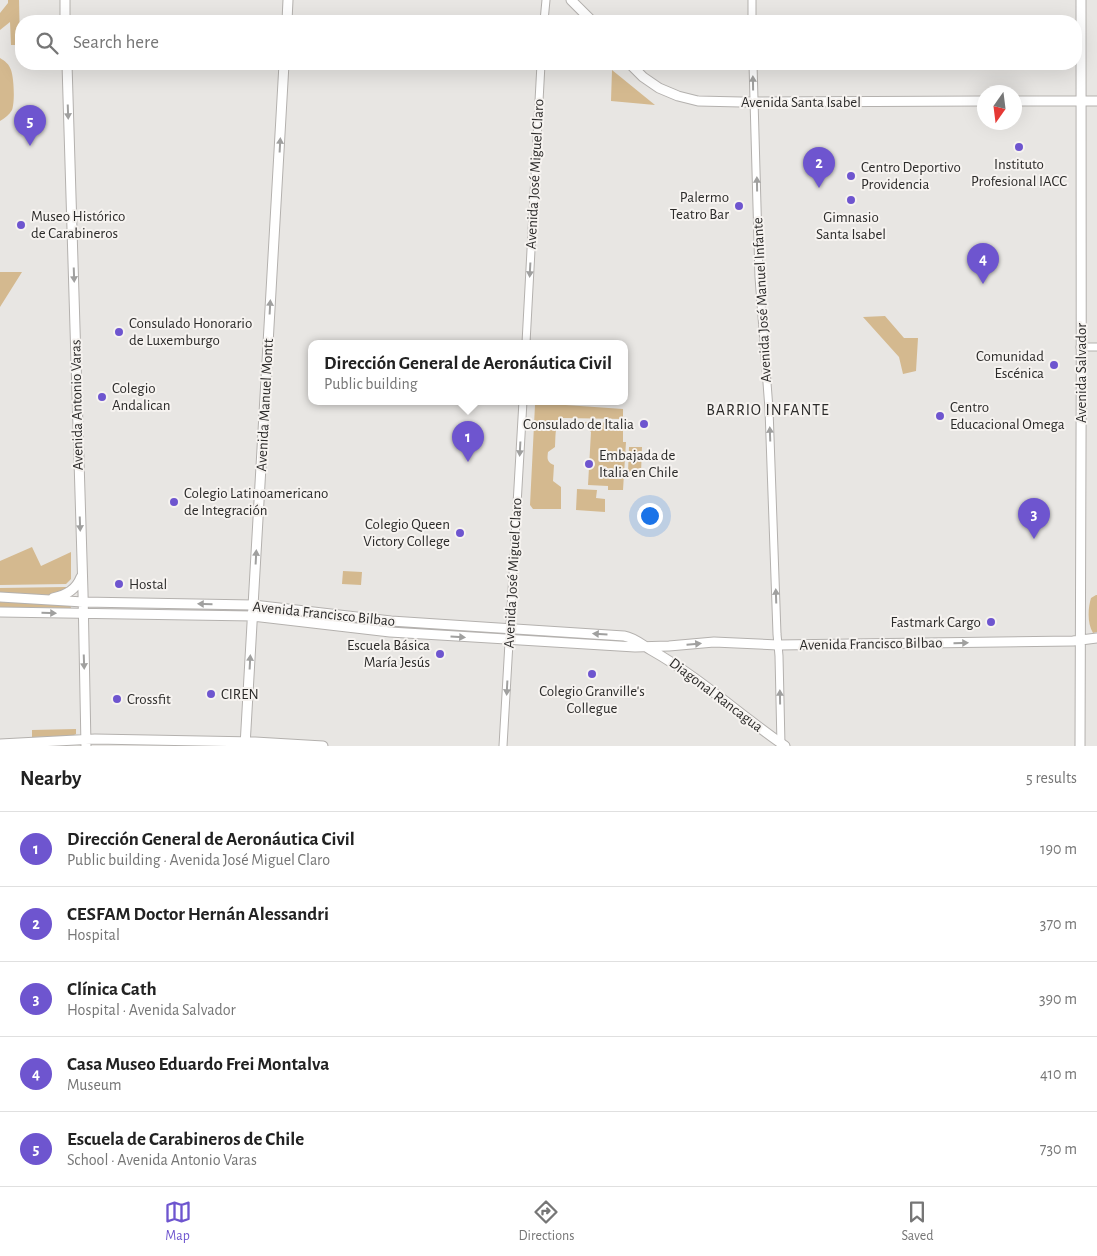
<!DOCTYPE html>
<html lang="en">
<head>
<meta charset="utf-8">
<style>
  :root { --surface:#fff; --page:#f2f2f2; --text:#222; --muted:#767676; --line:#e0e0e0; --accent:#6e55cf }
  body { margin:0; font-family:"Alegreya Sans",sans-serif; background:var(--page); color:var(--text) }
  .compass { position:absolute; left:977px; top:85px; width:45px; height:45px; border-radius:50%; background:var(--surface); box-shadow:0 5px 20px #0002; rotate:194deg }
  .you { position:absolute; left:649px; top:515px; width:18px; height:18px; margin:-12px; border:4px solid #fff; border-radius:50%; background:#1a73e8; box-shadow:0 0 0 8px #1a73e833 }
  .badge { display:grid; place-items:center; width:32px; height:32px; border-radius:50%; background:var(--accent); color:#fff; font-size:16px; font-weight:700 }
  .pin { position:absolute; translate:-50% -41px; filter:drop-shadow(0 1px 2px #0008) }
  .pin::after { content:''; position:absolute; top:26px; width:18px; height:15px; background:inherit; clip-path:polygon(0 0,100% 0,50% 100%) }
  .popup { position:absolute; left:308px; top:340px; width:320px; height:65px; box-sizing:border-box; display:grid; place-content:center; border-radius:10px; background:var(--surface); filter:drop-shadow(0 1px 4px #0005); font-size:16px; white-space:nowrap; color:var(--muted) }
  .popup b { font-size:19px; color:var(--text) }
  .popup::after { content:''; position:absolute; left:50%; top:100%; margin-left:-10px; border:10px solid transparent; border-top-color:var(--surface) }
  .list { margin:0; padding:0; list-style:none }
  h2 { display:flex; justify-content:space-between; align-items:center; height:65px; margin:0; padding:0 20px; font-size:21px }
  h2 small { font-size:16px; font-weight:400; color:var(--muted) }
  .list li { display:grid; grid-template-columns:32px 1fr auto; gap:15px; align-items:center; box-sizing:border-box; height:75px; padding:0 20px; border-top:1px solid var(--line) }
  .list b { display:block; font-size:19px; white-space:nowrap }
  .list p { margin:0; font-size:16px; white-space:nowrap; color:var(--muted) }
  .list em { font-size:16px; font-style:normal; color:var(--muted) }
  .icon { flex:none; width:28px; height:28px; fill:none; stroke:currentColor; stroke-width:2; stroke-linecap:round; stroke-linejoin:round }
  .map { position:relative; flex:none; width:1097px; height:746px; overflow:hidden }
  .search { position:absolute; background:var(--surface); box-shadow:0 5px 20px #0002; left:15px; right:15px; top:15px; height:55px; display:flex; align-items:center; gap:12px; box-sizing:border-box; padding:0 18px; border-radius:20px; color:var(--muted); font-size:19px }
  .sheet { height:440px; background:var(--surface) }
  nav { display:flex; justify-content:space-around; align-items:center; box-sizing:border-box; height:70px; border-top:1px solid var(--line); background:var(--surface); font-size:14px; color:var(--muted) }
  nav a { display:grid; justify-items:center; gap:2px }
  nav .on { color:var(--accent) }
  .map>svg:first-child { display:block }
  .green { fill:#d4b98f }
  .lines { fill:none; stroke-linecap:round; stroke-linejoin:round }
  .minor-casing { stroke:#b4b1ae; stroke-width:9 }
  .major-casing { stroke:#b4b1ae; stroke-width:11 }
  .minor { stroke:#fff; stroke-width:7 }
  .major { stroke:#fff; stroke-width:9 }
  .oneway { fill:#a0a09f }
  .poi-dot { fill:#6e55cf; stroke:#f6f3f0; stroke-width:2 }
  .labels { text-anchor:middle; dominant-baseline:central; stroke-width:4; stroke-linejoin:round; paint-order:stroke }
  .street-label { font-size:15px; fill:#2c2b2a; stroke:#f6f3f0 }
  .poi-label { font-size:15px; fill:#2c2b2a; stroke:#f6f3f0; text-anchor:start }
  .neighbourhood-label { font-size:16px; letter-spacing:1px; fill:#2c2b2a; stroke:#f6f3f0 }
</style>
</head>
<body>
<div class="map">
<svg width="1097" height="746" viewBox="0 0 1097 746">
  <rect width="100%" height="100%" fill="#e8e6e3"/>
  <!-- green -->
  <path class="green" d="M8,0H19L20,45H11L10,22L0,30V13L8,3Z
    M0,58C5,61 9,64 11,70C14,78 15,102 12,110C9,115 5,118 0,121Z
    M612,70L655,105L611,101Z
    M0,272H22L0,307Z
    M885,316L904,338H918L916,371L903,374L899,357L863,317Z
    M537,403L623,409V419L563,418C554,423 556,437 555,447L548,452C547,459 547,462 554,465L553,481L561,487V509H533L530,505L535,405Z
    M582,422L623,423V442H626L623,490H608V486L588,485L591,432Z
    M629,447H642L641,473L628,472Z
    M577,489L597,490L596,498L605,499V512L576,510Z
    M32,547L41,566L71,552V579L66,584L0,585V561Z
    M343,571L362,572L361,585L342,584Z
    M66,587L67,590L51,595L46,596L20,593H0V588Z
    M1096,595H1097V632L1093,633C1087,623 1088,608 1091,598Z
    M0,600L70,604L71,608L0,607Z
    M270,610L495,632V634L382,627L269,613Z
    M76,729V734L72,736L32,737V730Z"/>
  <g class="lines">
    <defs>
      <path id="minor" d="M752,0V21
        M544,21L546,0
        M753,64L759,277L769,409L777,634L779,656L781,745
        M526,343L541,64
        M1080,347H1097
        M503,746L523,401"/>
      <path id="major" d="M65,0V21
        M571,0L592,21
        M287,21L288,0
        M67,64L83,592L86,746
        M630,64L643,77L659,88L678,96L698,101L741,102L984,101
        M1014,101H1097
        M0,597L83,602L253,605L391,621L624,636C635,638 642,645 651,650C699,677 740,715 785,746
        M53,598C66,595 76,590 81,577
        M0,612L253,616L390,632L635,647L669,646L714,642L778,645L1073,641L1097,638
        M0,744L95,739L255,742L323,746
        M245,746L284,64
        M1080,746C1082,497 1081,249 1081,0"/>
    </defs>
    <!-- minor casing -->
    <use href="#minor" class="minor-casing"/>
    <!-- major casing -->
    <use href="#major" class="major-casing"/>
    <!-- minor -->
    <use href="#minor" class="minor"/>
    <!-- major -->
    <use href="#major" class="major"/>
  </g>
  <!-- one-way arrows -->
  <defs><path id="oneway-solid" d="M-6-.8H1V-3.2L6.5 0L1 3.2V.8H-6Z" transform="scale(1.25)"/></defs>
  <g class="oneway">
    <use href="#oneway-solid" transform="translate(753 83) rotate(-91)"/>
    <use href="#oneway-solid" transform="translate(68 112) rotate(88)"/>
    <use href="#oneway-solid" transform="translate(280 145) rotate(-87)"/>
    <use href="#oneway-solid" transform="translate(757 184) rotate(-91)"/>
    <use href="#oneway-solid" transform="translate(530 270) rotate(93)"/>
    <use href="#oneway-solid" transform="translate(74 275) rotate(88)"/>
    <use href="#oneway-solid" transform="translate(270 307) rotate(-87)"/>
    <use href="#oneway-solid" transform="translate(770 434) rotate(-92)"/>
    <use href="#oneway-solid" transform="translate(520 449) rotate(93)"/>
    <use href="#oneway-solid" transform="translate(80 524) rotate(88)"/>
    <use href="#oneway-solid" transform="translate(256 557) rotate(-87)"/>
    <use href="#oneway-solid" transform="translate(776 596) rotate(-92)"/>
    <use href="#oneway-solid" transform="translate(205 604) rotate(-179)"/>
    <use href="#oneway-solid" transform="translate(49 613) rotate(1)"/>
    <use href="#oneway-solid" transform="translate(600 634) rotate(-177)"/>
    <use href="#oneway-solid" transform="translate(458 637) rotate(4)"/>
    <use href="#oneway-solid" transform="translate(961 643) rotate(-1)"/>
    <use href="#oneway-solid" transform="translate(694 644) rotate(-5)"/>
    <use href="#oneway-solid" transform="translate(84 662) rotate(88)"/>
    <use href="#oneway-solid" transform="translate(250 662) rotate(-87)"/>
    <use href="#oneway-solid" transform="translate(507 688) rotate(93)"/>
    <use href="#oneway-solid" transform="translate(780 697) rotate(-91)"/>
  </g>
  <!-- markers -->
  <g class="poi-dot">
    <circle cx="1019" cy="147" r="5"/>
    <circle cx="851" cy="176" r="5"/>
    <circle cx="851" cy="200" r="5"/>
    <circle cx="739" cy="206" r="5"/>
    <circle cx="21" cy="225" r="5"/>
    <circle cx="119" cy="332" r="5"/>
    <circle cx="1054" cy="365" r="5"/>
    <circle cx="102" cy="397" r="5"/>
    <circle cx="940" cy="416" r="5"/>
    <circle cx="644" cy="424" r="5"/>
    <circle cx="589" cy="464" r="5"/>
    <circle cx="174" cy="502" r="5"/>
    <circle cx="460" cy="533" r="5"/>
    <circle cx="119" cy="584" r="5"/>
    <circle cx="991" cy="622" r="5"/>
    <circle cx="440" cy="654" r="5"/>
    <circle cx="592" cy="674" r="5"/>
    <circle cx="211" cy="694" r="5"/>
    <circle cx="117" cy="699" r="5"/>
  </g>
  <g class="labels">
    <!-- street labels -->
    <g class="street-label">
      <text x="801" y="102">Avenida Santa Isabel</text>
      <text transform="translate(535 174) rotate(-87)">Avenida José Miguel Claro</text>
      <text transform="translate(762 300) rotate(-93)">Avenida José Manuel Infante</text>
      <text transform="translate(1081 373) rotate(-90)">Avenida Salvador</text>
      <text transform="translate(77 405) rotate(-91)">Avenida Antonio Varas</text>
      <text transform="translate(265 405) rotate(-87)">Avenida Manuel Montt</text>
      <text transform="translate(513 573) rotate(-87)">Avenida José Miguel Claro</text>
      <text transform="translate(324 614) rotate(6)">Avenida Francisco Bilbao</text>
      <text transform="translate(871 644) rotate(-1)">Avenida Francisco Bilbao</text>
      <text transform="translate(716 695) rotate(37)">Diagonal Rancagua</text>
    </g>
    <!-- poi labels -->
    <g class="poi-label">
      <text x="1019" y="164" text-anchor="middle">Instituto<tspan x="1019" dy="17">Profesional IACC</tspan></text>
      <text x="861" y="167">Centro Deportivo<tspan x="861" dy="17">Providencia</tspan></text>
      <text x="729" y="197" text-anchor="end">Palermo<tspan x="729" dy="17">Teatro Bar</tspan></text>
      <text x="31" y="216">Museo Histórico<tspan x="31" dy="17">de Carabineros</tspan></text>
      <text x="851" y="217" text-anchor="middle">Gimnasio<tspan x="851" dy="17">Santa Isabel</tspan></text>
      <text x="129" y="323">Consulado Honorario<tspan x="129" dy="17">de Luxemburgo</tspan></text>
      <text x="1044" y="356" text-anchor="end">Comunidad<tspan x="1044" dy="17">Escénica</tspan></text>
      <text x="112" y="388">Colegio<tspan x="112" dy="17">Andalican</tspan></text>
      <text x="950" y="407">Centro<tspan x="950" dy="17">Educacional Omega</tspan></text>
      <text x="634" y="424" text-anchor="end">Consulado de Italia</text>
      <text x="599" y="455">Embajada de<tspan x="599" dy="17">Italia en Chile</tspan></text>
      <text x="184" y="493">Colegio Latinoamericano<tspan x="184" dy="17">de Integración</tspan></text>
      <text x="450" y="524" text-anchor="end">Colegio Queen<tspan x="450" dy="17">Victory College</tspan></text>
      <text x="129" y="584">Hostal</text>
      <text x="981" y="622" text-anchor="end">Fastmark Cargo</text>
      <text x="430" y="645" text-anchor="end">Escuela Básica<tspan x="430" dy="17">María Jesús</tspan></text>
      <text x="592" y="691" text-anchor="middle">Colegio Granville's<tspan x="592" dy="17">Collegue</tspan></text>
      <text x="221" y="694">CIREN</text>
      <text x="127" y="699">Crossfit</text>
    </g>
    <!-- neighbourhood labels -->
    <g class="neighbourhood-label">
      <text x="768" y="410">BARRIO INFANTE</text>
    </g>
  </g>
</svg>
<svg class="compass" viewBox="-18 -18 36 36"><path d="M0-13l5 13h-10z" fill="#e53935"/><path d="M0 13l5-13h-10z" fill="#767676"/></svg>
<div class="you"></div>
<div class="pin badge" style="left:468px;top:462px">1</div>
<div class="popup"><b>Dirección General de Aeronáutica Civil</b>Public building</div>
<div class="pin badge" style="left:819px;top:188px">2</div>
<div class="pin badge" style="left:1034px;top:539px">3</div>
<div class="pin badge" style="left:983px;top:284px">4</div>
<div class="pin badge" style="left:30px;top:146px">5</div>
<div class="search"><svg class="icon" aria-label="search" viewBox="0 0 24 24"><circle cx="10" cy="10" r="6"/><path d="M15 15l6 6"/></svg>Search here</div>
</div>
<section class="sheet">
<h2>Nearby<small>5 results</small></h2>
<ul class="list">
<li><span class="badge">1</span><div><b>Dirección General de Aeronáutica Civil</b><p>Public building · Avenida José Miguel Claro</p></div><em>190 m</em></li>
<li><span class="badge">2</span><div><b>CESFAM Doctor Hernán Alessandri</b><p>Hospital</p></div><em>370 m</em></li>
<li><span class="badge">3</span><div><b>Clínica Cath</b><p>Hospital · Avenida Salvador</p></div><em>390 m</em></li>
<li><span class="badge">4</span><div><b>Casa Museo Eduardo Frei Montalva</b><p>Museum</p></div><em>410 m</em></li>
<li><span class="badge">5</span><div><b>Escuela de Carabineros de Chile</b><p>School · Avenida Antonio Varas</p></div><em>730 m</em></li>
</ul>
</section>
<nav>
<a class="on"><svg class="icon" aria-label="map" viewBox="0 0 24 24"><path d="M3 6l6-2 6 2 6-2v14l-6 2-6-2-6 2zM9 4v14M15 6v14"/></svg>Map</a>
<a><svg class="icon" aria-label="directions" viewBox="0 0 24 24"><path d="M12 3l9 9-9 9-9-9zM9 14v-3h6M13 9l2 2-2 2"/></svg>Directions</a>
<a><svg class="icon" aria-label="saved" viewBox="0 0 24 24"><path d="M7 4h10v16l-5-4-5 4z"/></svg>Saved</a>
</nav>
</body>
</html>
